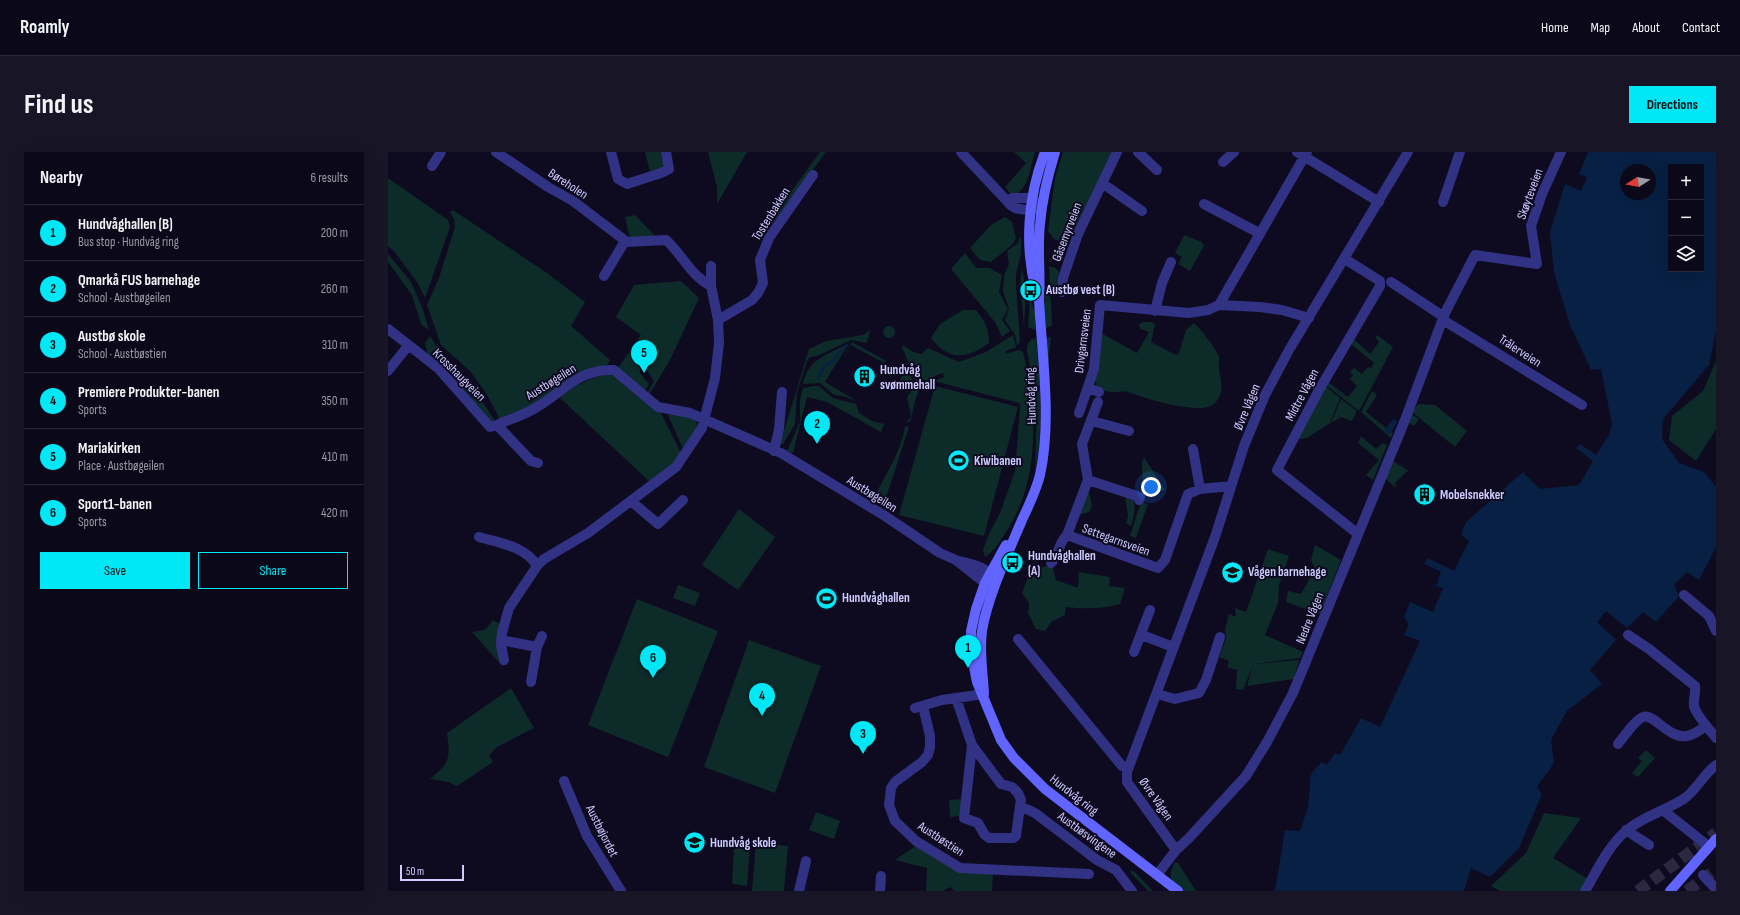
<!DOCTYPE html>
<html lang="en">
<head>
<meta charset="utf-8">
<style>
  :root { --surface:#0a0819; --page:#181626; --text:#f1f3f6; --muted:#999aa2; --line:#2a2938; --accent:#00e7f6 }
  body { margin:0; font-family:"Sofia Sans Condensed",sans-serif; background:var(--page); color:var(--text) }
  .controls { position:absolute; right:12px; top:12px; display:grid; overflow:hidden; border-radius:0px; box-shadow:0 4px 16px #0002 }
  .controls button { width:36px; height:36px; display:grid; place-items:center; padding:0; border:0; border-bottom:1px solid var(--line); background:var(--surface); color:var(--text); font:20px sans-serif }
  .compass { position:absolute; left:1232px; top:12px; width:36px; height:36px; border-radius:50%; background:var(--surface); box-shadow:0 4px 16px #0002; rotate:259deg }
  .scale { position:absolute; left:12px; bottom:10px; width:64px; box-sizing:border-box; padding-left:4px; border:2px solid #cfcbff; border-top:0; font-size:11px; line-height:14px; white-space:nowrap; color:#cfcbff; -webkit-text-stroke:3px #0e0b21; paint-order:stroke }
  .you { position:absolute; left:763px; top:335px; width:14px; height:14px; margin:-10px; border:3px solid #fff; border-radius:50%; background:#1a73e8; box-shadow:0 0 0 6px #1a73e833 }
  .badge { display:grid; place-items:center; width:26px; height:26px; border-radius:50%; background:var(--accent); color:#111; font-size:13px; font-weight:700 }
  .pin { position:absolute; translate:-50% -33px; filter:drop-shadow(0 1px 2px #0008) }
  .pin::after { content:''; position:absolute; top:21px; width:14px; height:12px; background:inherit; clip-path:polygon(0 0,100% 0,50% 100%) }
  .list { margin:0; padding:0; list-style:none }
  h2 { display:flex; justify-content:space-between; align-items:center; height:52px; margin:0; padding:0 16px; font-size:17px }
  h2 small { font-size:13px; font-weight:400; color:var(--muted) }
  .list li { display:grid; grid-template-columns:26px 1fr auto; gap:12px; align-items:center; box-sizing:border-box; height:56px; padding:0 16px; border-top:1px solid var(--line) }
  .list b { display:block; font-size:15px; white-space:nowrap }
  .list p { margin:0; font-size:13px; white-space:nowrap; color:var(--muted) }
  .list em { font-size:13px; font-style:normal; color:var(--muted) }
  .actions { display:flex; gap:8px; padding:12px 16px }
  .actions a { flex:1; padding:9px 0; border:1px solid var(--accent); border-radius:0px; text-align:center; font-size:14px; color:var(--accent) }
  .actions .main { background:var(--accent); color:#111 }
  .icon { flex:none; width:22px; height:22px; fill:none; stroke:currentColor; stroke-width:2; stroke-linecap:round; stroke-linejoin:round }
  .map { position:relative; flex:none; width:1328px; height:739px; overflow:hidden; border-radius:0px }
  header { display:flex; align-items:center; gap:24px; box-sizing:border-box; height:56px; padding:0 20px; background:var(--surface); border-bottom:1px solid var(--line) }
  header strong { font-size:19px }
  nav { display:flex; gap:22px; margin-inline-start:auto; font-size:14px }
  .intro { display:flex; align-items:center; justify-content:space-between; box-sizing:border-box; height:96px; padding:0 24px }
  h1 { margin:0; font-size:28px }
  .button { padding:10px 18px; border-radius:0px; background:var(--accent); color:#111; font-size:14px; font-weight:700 }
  main { display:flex; gap:24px; padding:0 24px }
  aside { flex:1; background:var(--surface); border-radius:0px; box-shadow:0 4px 16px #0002 }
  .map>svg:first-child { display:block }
  .green { fill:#0d2b29 }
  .water { fill:#072044; fill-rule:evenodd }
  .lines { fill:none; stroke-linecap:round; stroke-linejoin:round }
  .stream { stroke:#072044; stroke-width:2.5 }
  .highway-tunnel { stroke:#2b2842; stroke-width:12; stroke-dasharray:12 6; stroke-linecap:butt }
  .street { stroke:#313284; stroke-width:10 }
  .secondary { stroke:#6264ff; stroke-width:10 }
  .labels { text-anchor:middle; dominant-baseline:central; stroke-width:4; stroke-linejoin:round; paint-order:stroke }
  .street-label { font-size:13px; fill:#cfcbff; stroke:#0e0b21 }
  .poi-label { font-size:13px; font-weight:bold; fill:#cfcbff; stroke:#0e0b21; text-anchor:start }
</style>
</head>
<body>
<header>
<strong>Roamly</strong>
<nav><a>Home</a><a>Map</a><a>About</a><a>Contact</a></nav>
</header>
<div class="intro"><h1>Find us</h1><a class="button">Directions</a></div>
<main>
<aside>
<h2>Nearby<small>6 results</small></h2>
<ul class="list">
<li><span class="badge">1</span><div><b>Hundvåghallen (B)</b><p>Bus stop · Hundvåg ring</p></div><em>200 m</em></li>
<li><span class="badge">2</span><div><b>Qmarkå FUS barnehage</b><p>School · Austbøgeilen</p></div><em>260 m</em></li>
<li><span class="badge">3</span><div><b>Austbø skole</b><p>School · Austbøstien</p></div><em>310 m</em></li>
<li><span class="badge">4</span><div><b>Premiere Produkter-banen</b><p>Sports</p></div><em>350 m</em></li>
<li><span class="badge">5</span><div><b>Mariakirken</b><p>Place · Austbøgeilen</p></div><em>410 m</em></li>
<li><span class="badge">6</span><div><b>Sport1-banen</b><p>Sports</p></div><em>420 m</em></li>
</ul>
<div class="actions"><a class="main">Save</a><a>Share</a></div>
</aside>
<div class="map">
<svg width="1328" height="739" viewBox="0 0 1328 739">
  <rect width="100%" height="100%" fill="#0e0b21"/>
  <!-- green -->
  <path class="green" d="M257,0H273L276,15L262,20Z
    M320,0H359L329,52V35Z
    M432,0H438L373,87L370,85Z
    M626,0H647C642,14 642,34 628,42L622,41L617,35L638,11Z
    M675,0H724L680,92L666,87L660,79L667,26Z
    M0,26L60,68L62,75L37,146L29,130L6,99L0,94Z
    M65,58L159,121L197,150L183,174L222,208L218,215L147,253L112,268L98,241L82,219L53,193L39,153L51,126L67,75L66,67L62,60Z
    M247,63L268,85L242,87L237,65Z
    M617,65L624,70L628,86L625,92L603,110L592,108L582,96L603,73Z
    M796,83L814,90L816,94L802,119L790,112L794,105L787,101Z
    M633,84V102L628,122V132L632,190L629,194L627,183L617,168L621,157L615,139L616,124L621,112L619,99L629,92Z
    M577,101L588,116H602L614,123L611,140L620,157L614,168L622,179L614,185L607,170L563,117Z
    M0,102L23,130L34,155L41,178L33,172L24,143L0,110Z
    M661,114L668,116L671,120L669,139L668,141H666L662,130Z
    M634,116L637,134H635L636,140H638L636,174L632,130Z
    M293,129L311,146L282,208L261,243L259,242L266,229L256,214L252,216V221L261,232L257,239L230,216L253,183L228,165L246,133Z
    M658,136L663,148L664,174L658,176L656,156Z
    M642,147L647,159V178L640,175Z
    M575,158H588C597,169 601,177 601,191C578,207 562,210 543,186L552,172Z
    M756,170H764L767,173L763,190L788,203L791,201L798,178L806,171C812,176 829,198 831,205C832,209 830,214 831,217C833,229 837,242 826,252C813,264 756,246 740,240C735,238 728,241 722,240C717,240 713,236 709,234L706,226L713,181L749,201L761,180L752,177L751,172Z
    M495 180a6 6 0 1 1 12 0a6 6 0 1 1-12 0Z
    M482,178L479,191L463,188L429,204L422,205L419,209L409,240L407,272L395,292H392L421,197L438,189L475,183Z
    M625,183L628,195L618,199L617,202L631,198L635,200C649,260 653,327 618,380C612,389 607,399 597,405L595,398L601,382L612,361L627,319L632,255L631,251L546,229L556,225L555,221C527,230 529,245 522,270H519L523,264L519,245L527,234L528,229L514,195L515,193L525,200L533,202L540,196L571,210L598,200Z
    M989,183L1005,195L971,259L938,233L940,230L960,245L969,234L962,227L965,223L962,220L966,216L974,222L980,215L983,216L986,211L963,192L966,187L982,202L991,190L987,185Z
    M42,184L59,210L77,224L108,270L103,272L41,209L37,191Z
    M663,185L659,224L658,186Z
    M648,186C652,231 656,276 647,321L649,249L639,199C639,192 641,187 648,186Z
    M464,190L498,209L496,211L463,193L450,214Z
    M461,191L437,230L469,249L454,244L446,243L432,231L415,232C421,205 440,203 461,191Z
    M1328,209V277L1308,309L1281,288L1284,264L1315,239Z
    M517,219H520L525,229L519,241L515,234L510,232Z
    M221,222L232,227L270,255L294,303L286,313L262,330L172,246C187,233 201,226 221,222Z
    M936,233L952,246L942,271L919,286L907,288Z
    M426,234H431L445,246L468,252L471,261L484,269L496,272L493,280L439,250L419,245L405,301L399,299L412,270V248L415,236Z
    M547,234L630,255L596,384L511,363Z
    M984,239L989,243L978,260L1005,281L1003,286L973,260Z
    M953,247L969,259L964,269L953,265L943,271Z
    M1030,252L1047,253L1079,279L1067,295L1024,260Z
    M289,262L307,267C314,278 301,290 296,299L280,263Z
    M1023,262L1031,267L1026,274L1020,270Z
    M517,274L521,275L520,278L495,355L485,347C497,324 514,298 517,274Z
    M973,284L988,297L995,291L999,293L985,328L978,323L991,308L970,291Z
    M756,305L777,338L762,342L759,340L758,335L754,333C757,323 751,317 756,305Z
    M1003,308L1021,319L1018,320L1007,331L1008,336L997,326Z
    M700,335L704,354L701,360L691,363Z
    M737,343L745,347C748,355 746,366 743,374L738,371L740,364Z
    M753,350L760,352L748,386L742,384Z
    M351,357L387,385L350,438L314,413Z
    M927,393L953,408L932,462L898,450L900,439L913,442L927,417L923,408Z
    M880,397L901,404L891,433L890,451L877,483L915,500L912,506L866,512L911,508L906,527L859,534L865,513L855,538L848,537L849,518L839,515L841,509L831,505L838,486L837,478L841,462L848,465L847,456L858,460Z
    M664,413L668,428L690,436L691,420L722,425L721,434L737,436L732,452C714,457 697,457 678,455L677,463L663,470L657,479L648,477L640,461L641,451L634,441L640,425L641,418Z
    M290,433L312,441L307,454L285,446Z
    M249,447L330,479L280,605L200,573Z
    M105,468L112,472L111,487L115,515L84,480L97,478Z
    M361,488L433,514L387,641L316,615Z
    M123,536L146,576L109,595L101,603L105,610L69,634L60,630L42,627C63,610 62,606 59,581Z
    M1258,598L1267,606L1250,625L1248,624L1244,621L1254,609L1250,606Z
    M575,647L571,664L562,665L561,648Z
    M428,660L452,669L446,687L421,678Z
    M1156,661L1193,666L1165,706L1200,727L1194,739H1112L1103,734L1138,701Z
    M368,691L400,694L396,739H364Z
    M346,693H362L359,734L344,732Z
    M529,693L565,716L605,721L604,739H566L563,735L555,739H538L539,716L507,708Z
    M787,710L790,711L808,739H796C782,728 779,726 787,710Z
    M743,719H746L765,739H760L743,721Z"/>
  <!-- water -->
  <path class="water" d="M1200,0H1328V178L1321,213L1275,267L1274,287L1291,311L1316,320L1328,335V395L1311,428L1299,420L1286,433L1291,444L1268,470L1255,460L1239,476L1218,459L1209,470L1228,488L1202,518L1214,532L1179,559L1163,588L1166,611L1149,635L1154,642L1131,696L1102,725L1083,716L1076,739H887L897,678L912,679L920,655L923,622L933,610L939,613L947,601L952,603L973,566L992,575L1032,489L1016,483L1021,472L1016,465L1022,450L1045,460L1055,436L1048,434L1053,420L1036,412L1040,406L1066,419L1081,389L1073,383L1078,370L1135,320L1152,337L1191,333L1205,309L1188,296L1192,292L1208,303L1221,283L1224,272L1213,217L1203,218L1182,173L1166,120L1162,80L1177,32L1193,39L1199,25L1191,22ZM1283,15H1313V117H1283ZM1238,18H1262V42H1238Z
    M1006,267L1009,270L1002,283L996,278Z"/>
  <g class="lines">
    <!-- stream -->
    <path class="stream" d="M430,226L436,214L446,208L452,199L459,193"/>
    <!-- highway-tunnel -->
    <path class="highway-tunnel" d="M1250,739L1328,681
      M1299,739L1328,718"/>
    <!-- street -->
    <path class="street" d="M108,0L160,35L185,49L239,90L278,88C294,102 302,123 323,134
      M223,0L230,27L239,32L273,21L281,17L278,0
      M573,0L619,49
      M750,0L769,18
      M909,0L991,50
      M835,10L846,0
      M44,14L53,0
      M714,31L754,59
      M624,46H644L654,55C643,58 626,61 619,49Z
      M1055,50L1072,0
      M816,52L871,81
      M957,107L992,129V134L931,238L889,318L970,382
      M216,124L237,89
      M1003,130L1056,165
      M674,140L675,126L690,82L729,0
      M831,153L919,0
      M767,159L774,131L783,110
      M330,168L364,148L370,141L375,131L372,108L381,86L425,23
      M1055,168L1194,253
      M0,177L50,216L102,275L109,273
      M0,219L20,194
      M700,236L711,240
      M691,261L706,217L712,153L801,161L820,158L831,153L872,155L894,158L921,166
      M704,269L741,279
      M805,297L812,337L843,334
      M386,299L391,277L394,240
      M150,311L143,309L109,273C122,267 137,263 149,255C176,239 192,216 226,218L270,255L302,261L393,301L497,364L552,401L568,408L597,431L605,432
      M700,328L752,345L751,348
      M243,349L270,372L295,348
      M679,383L770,416L777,408L800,342L812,337
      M91,385C111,391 138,394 149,414
      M571,409C587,413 598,414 606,428
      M663,411C671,404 670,391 679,383L700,328L694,292L710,250
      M1296,443L1321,464L1328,479
      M754,483L785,495
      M1240,483L1261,497L1307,534C1308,540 1305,548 1306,554C1308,563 1322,578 1328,586
      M630,487L734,614
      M113,488L149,495L143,530
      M149,495L154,484
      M746,500L762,458
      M116,508L113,493L114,481L121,456L149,414L156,407L200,381L288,315L314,276L327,226L331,191L330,168L323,134V114
      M769,542L787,547L811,541L818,528L832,485
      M568,546L584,593L613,632L624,635L630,641L633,648L632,654L647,661L709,708L728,718L744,739
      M535,554L542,584V595L540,603L534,610L507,630L503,636L501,653L507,669L528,689L572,716L701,722
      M527,556L554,548L596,542
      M1230,592C1235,586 1248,567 1255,565C1266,561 1280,587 1299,584C1306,583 1312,578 1318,574
      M584,593L576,666L590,671L596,682L601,686H625L628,684L632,654
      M176,629L199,684L233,739
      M1276,659L1320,694
      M1238,678L1261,693
      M788,698L739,630V620L827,385L856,294L877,243L901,198L1020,0
      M769,723L788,698L801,686L858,624L879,590L905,541L1017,268L1057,161L1087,103L1149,112L1143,74L1154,42L1173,0
      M1315,723L1328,737
      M411,739L418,709
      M492,739L493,724
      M1197,739C1209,719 1220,694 1238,679C1255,664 1278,659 1297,646C1309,637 1316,622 1328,613"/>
    <!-- secondary -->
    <path class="secondary" d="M648,139C636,93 640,44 657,0
      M618,393L597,431L588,457L583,479L584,505L589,530L613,588L626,606L657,637L790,739
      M596,542C595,521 591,500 594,479C599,446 621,399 634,368C641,353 648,339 652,323C664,269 654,204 651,148C653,123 649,97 652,72C654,47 660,23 667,0
      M1282,739L1328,687"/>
  </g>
  <!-- icons -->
  <defs>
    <symbol id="bus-disc" viewBox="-11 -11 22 22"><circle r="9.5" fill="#00e7f6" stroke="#0e0b21"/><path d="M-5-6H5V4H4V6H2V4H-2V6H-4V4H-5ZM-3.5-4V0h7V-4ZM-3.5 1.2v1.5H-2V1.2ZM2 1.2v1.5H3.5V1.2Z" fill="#111"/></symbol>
    <symbol id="building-disc" viewBox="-11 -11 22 22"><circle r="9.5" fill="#00e7f6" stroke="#0e0b21"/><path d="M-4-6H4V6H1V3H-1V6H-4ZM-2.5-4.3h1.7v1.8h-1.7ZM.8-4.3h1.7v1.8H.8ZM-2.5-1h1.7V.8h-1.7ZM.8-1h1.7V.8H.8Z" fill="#111"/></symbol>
    <symbol id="stadium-disc" viewBox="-11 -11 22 22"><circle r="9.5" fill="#00e7f6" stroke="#0e0b21"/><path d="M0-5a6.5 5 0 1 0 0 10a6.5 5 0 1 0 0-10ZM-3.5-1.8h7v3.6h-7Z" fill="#111"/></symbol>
    <symbol id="school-disc" viewBox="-11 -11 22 22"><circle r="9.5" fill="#00e7f6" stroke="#0e0b21"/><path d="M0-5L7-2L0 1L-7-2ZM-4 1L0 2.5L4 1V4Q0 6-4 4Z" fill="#111"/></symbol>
  </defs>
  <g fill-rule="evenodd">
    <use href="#bus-disc" x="630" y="126" width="25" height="25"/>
    <use href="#building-disc" x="464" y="212" width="25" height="25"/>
    <use href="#stadium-disc" x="558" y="296" width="25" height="25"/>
    <use href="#building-disc" x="1024" y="330" width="25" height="25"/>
    <use href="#bus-disc" x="612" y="398" width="25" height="25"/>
    <use href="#school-disc" x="832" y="408" width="25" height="25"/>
    <use href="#stadium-disc" x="426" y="434" width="25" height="25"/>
    <use href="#school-disc" x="294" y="678" width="25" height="25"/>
  </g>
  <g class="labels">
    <!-- street labels -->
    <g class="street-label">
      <text transform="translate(180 32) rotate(33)">Børeholen</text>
      <text transform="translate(1142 42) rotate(-70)">Skøyteveien</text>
      <text transform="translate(383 62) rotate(-58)">Tostenbakken</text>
      <text transform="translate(679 80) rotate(-69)">Gåsemyrveien</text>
      <text transform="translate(695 189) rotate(-83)">Drivgarnsveien</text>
      <text transform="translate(1132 199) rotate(33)">Trålerveien</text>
      <text transform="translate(71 223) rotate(45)">Krosshaugveien</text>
      <text transform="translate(163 230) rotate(-32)">Austbøgeilen</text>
      <text transform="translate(914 243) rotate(-62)">Midtre Vågen</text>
      <text transform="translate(643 244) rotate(-92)">Hundvåg ring</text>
      <text transform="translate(859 255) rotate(-67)">Øvre Vågen</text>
      <text transform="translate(484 342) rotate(32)">Austbøgeilen</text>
      <text transform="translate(728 388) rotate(20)">Settegarnsveien</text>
      <text transform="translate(922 466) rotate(-68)">Nedre Vågen</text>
      <text transform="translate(686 643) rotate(38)">Hundvåg ring</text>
      <text transform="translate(768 647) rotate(55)">Øvre Vågen</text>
      <text transform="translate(214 679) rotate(63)">Austbøjordet</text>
      <text transform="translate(699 683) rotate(36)">Austbøsvingene</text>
      <text transform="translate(553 687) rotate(33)">Austbøstien</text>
    </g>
    <!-- poi labels -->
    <g class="poi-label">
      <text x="658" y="138">Austbø vest (B)</text>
      <text x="492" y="218">Hundvåg<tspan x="492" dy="15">svømmehall</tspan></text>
      <text x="586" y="309">Kiwibanen</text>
      <text x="1052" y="343">Mobelsnekker</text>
      <text x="640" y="404">Hundvåghallen<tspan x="640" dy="15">(A)</tspan></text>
      <text x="860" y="420">Vågen barnehage</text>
      <text x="454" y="446">Hundvåghallen</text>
      <text x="322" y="691">Hundvåg skole</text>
    </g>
  </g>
</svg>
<div class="controls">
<button>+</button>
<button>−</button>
<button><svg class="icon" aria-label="layers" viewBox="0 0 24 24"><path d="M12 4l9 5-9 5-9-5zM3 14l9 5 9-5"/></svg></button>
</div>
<svg class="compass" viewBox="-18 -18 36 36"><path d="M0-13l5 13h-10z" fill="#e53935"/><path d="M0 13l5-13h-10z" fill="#999aa2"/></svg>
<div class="scale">50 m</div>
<div class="you"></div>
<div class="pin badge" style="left:580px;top:516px">1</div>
<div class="pin badge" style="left:429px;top:292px">2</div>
<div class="pin badge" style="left:475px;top:602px">3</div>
<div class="pin badge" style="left:374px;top:564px">4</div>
<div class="pin badge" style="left:256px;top:221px">5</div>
<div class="pin badge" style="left:265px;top:526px">6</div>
</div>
</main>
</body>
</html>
